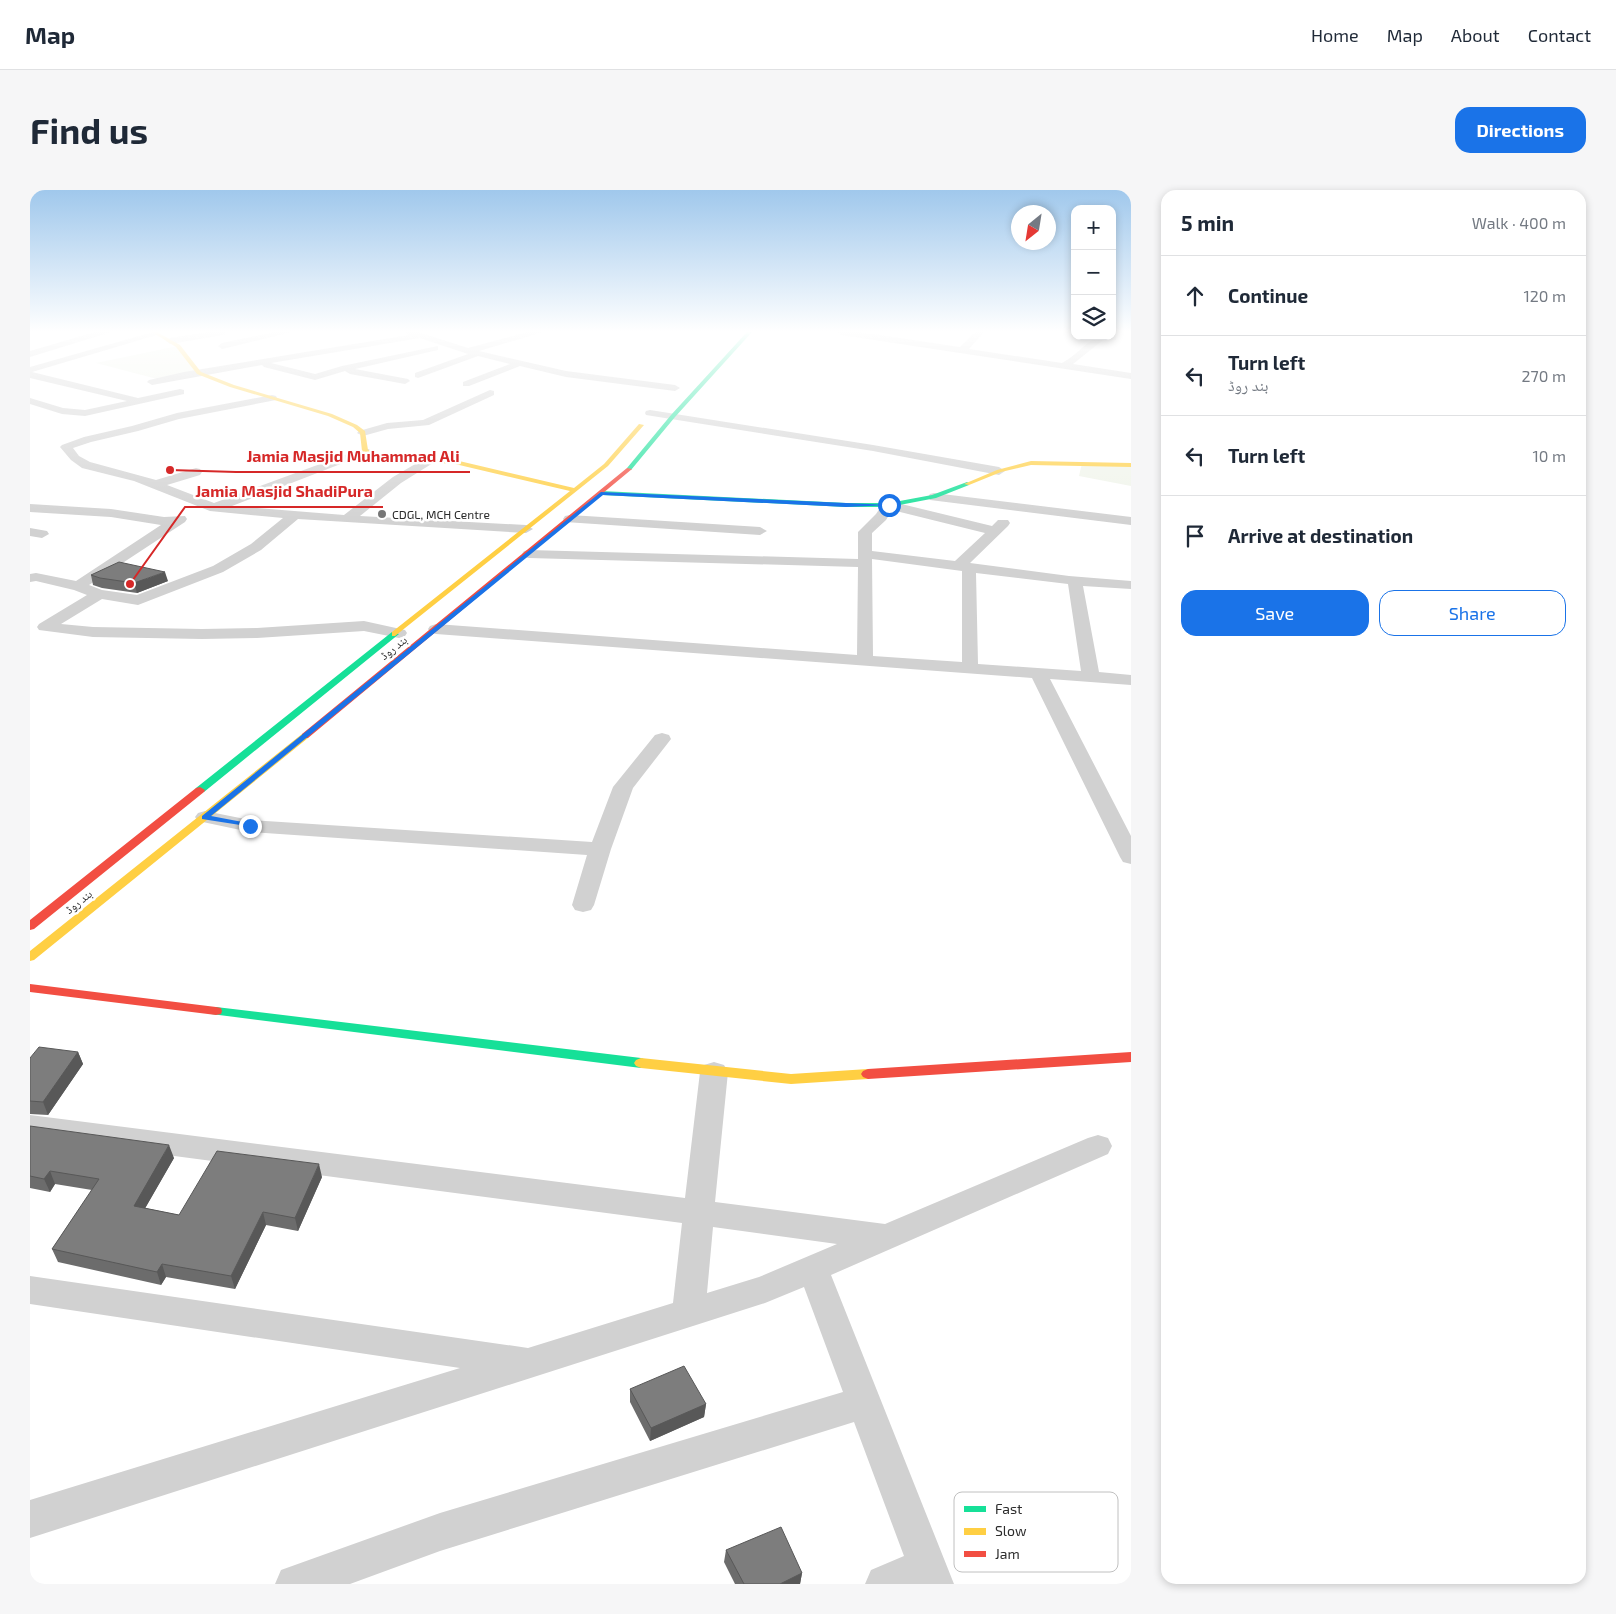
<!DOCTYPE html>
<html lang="en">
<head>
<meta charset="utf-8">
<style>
  :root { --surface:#fff; --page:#f6f6f7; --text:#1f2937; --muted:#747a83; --line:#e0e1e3; --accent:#1a73e8 }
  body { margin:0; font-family:"Exo 2","Noto Naskh Arabic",sans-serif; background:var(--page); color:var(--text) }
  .controls { position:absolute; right:15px; top:15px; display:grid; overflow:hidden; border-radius:10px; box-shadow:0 2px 8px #0003 }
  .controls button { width:45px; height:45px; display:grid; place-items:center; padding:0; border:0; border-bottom:1px solid var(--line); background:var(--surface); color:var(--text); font:25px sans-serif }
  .compass { position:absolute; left:981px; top:15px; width:45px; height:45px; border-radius:50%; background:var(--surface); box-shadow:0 2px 8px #0003; rotate:210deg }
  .stop { position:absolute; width:15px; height:15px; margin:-11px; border:4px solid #1a73e8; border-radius:50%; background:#fff }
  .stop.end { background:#1a73e8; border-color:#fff; box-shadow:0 1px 5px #0008 }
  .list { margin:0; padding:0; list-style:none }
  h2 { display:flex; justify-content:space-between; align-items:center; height:65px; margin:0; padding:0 20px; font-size:21px }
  h2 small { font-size:16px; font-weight:400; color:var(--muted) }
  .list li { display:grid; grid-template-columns:32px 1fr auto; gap:15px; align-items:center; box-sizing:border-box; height:80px; padding:0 20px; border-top:1px solid var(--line) }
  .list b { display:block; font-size:19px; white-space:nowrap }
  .list p { margin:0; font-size:16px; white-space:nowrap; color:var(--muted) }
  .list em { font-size:16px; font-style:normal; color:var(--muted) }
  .actions { display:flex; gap:10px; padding:15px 20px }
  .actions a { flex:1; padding:11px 0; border:1px solid var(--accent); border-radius:15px; text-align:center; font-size:18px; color:var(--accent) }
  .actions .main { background:var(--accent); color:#fff }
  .icon { flex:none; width:28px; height:28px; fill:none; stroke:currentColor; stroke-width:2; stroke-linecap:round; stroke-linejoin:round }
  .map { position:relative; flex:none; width:1101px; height:1394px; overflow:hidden; border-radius:15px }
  header { display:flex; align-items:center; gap:30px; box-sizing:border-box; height:70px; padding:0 25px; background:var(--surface); border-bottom:1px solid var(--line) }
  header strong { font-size:24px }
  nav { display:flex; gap:28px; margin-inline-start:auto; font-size:18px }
  .intro { display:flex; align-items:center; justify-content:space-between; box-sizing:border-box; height:120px; padding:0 30px }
  h1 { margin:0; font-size:35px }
  .button { padding:12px 22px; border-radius:15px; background:var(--accent); color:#fff; font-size:18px; font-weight:700 }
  main { display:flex; gap:30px; padding:0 30px }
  aside { flex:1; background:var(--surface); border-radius:15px; box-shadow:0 2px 8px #0003 }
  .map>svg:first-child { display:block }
  .green { fill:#f0f4ea }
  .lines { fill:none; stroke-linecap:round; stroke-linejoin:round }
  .street { fill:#d1d1d1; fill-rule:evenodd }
  .fast { fill:#16e098; fill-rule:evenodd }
  .slow { fill:#ffcf43; fill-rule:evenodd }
  .jam { fill:#f24e42; fill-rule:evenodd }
  .wall { fill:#6c6c6c }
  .shaded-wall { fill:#585858 }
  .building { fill:#7d7d7d; stroke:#585858 }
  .route { fill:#1a73e8 }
  .poi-dot { fill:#767676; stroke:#fff; stroke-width:2 }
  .labels { text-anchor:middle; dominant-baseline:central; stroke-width:5; stroke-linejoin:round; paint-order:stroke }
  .far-poi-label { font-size:12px; fill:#2c2c2c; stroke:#fff; text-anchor:start }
  .far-street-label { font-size:12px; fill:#2c2c2c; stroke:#fff }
  .key { fill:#fff; stroke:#c0c0c0; stroke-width:1 }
  .key-label { font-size:14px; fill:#2c2c2c }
  .leader { fill:none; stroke:#d62828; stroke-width:2 }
  .callout-dot { fill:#d62828; stroke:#fff; stroke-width:2 }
  .callout-label { font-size:16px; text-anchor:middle; font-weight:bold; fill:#d62828; stroke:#fff; stroke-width:5; stroke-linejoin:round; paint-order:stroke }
</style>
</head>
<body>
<header>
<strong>Map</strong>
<nav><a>Home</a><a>Map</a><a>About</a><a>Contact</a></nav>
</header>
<div class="intro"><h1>Find us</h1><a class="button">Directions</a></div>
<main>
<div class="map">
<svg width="1101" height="1394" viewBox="0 0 1101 1394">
  <rect width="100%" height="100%" fill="#fff"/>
  <!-- green -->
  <path class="green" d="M148,156L169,183L131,190L66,173Z
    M1052,273L1101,275V296L1049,286Z"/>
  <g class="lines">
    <!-- street -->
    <path class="street" d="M65,142H81L0,167V161Z
      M123,142L130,144L2,182L108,208L150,199L154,200V204L55,226L32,224L0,214V208L33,218L55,220L97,211L0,188V177Z
      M177,142H197L193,145L140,154L136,151L140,148Z
      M245,142H262L192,159L188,156L192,153Z
      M374,142H388L438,158L498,142H513L449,161L536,181L645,195L650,198L645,201L536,187L490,176L439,196H433V192L480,174L448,166L388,188L385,187V183L438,164L390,148L241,173L285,184L312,176L408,156V160L325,179L378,189L380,191L375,194L320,184L315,181L285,190L234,177L232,175L122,195L117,192L119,190L154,182L379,145Z
      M807,142H829L930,157L945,142H954L939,159L1032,173C1053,162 1061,141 1086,146V150H1073L1043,174L1101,183V189L811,145Z
      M460,200L464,201V205L399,235L358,239L333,246L327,243L329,241L357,233L393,230Z
      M242,205L246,206L247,208L246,210L149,229L108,241L61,252L43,258L49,266L60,272L126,290L166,278L170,279L172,282L170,285L137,295L184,313L331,259H339L341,261L339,263L202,316L314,325L363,287L399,266L403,267L405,270L403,273L371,293L330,326L496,335L503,339L496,343L268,329L231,360L193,382L108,415L72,409L31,434L63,437L172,439L227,438L334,431L375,440L377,443L375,446L369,448L334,441L227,448L172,449L63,447L9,440L7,437L9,434L57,405L44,400L6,391L0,392V384L6,383L46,391L131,335L81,327L0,322V314L81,319L134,327L155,326L157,329L155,332L59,395L72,400L107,405L183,376L221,354L253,328L180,321L104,291L52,278L41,270L30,257L32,255L54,247L102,236L147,223Z
      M620,220L843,255L969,277L975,281L969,285L843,261L616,225L615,223L616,221Z
      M904,303L1101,327V335L900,310L898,307L900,304Z
      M859,311L962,336L968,330H978L980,333L978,336L940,373L1039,386L1101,391V399L1053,396L1069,482L1101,485V495L1020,489L1101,646V674L1093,672L1090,667L1002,488L406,444L400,442L398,439L400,436L406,434L827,465L828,377L499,368L494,367L492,364L494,361L499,360L828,369V342L846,324L854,312ZM862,320L955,343L925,371L842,361V343L856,330ZM842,369L932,381V472L843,466ZM946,383L1038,394L1051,481L948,474Z
      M540,325L730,337L737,341L730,345L535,332L533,329L535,326Z
      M0,338L17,341L19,344L12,348L0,346Z
      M632,543L639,545L641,549L603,598L581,659L564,715L561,720L553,722L545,720L542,715L557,665L220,642L168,631L165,627L168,623L175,621L220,630L562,652L583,597L625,545Z
      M684,872L694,875L698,882L685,1012L855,1034L1058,948L1068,945L1078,948L1082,956L1078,964L801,1085L924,1394H835L841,1380L874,1366L824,1232L410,1361L320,1394H245L251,1380L410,1323L813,1202L774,1097L735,1113L0,1348V1310L430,1178L0,1114V1086L498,1158L643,1113L652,1033L0,947V925L655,1008L670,882L674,875ZM683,1037L807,1054L729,1087L677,1103Z"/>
    <!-- fast -->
    <path class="fast" d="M717,142H722L645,227L601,280H597V278L641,225Z
      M937,292L939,293V295L906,308L859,317H816L572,305L569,303L572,301L816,313H859L902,305Z
      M362,442L369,444L174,602H166L165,600L166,598Z
      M186,817L611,868L616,870L618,873L616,876L611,878L181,824L180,821L181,818Z"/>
    <!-- slow -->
    <path class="slow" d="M122,142H127L150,155L171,182L204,195L302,224L327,235L335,241L338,260L364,266L425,270L544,298L574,274L609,234L614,235L578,276L365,446H362V442L540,301L425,274L364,270L335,263L332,261L330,243L323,237L298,226L200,197L167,184L146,157Z
      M1001,271L1101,273V277L1001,275L971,282L939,295L934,294L967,280Z
      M275,543L278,544V548L4,770L0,771V761L272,544Z
      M611,868L761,884L838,879L843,881L845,884L843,887L838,889L761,894L611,878L606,876L604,873L606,870Z"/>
    <!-- jam -->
    <path class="jam" d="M597,278L602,279L278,548H272V544Z
      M170,597L175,600L174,602L4,739L0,740V730L166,598Z
      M0,794L186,817L191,818L192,821L191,824L186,825L0,802Z
      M1101,862V872L838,889L833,887L831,884L833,881L838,879Z"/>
  </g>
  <!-- wall -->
  <path class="wall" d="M61,385L138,391L107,403L72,398L63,395Z
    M48,862L53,874L18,925L0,924V868Z
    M0,936L144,968L115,1018L149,1025L292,987L268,1041L236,1035L205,1099L136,1087L131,1095L28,1072L22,1059L62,1000L25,994L20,1002L0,998Z
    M600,1199L676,1214L674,1227L620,1251L600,1212Z
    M696,1360L772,1383L770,1394H705L694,1372Z"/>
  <!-- shaded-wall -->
  <path class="shaded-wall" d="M135,382L138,391L107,403L104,393Z
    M48,862L53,874L18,925L13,912Z
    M139,955L144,968L109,1029L104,1016Z
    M289,974L292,987L268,1041L265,1028Z
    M20,981L25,994L20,1002L14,989Z
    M233,1022L236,1035L205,1099L201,1086Z
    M132,1074L136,1087L131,1095L127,1082Z
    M676,1214L674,1227L620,1251L621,1238Z
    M772,1383L770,1394H750Z"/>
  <!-- building -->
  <path class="building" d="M89,372L135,382L104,393L70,388L61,385Z
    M9,857L48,862L13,912L0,911V868Z
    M0,936L139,955L104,1016L149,1025L187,961L289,974L265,1028L233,1022L201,1086L132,1074L127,1082L22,1059L69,989L20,981L14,989L0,986Z
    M654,1176L676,1214L621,1238L600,1199Z
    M751,1337L772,1383L750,1394H714L696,1360Z"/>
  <!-- sky -->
  <linearGradient id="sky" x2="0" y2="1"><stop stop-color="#a0c8ec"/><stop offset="0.42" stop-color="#fff"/><stop offset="1" stop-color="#fff" stop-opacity="0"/></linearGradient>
  <rect width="1101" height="337" fill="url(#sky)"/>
  <!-- route -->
  <path class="route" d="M571,302L861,315L816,317L573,305L181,626L223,634V637L172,629V626Z"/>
  <!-- markers -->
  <circle class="poi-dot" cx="352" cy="324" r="5"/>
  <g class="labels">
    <!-- far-poi labels -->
    <g class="far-poi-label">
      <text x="362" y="324">CDGL, MCH Centre</text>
    </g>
    <!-- far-street labels -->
    <g class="far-street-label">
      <text transform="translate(363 457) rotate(-39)">بند روڈ</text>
      <text transform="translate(48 711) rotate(-39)">بند روڈ</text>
    </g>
  </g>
  <!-- legend -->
  <rect x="924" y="1302" width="164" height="80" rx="8" class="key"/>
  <rect x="934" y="1316" width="22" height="6" fill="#16e098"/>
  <rect x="934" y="1338" width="22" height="7" fill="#ffcf43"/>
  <rect x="934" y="1361" width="22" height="6" fill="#f24e42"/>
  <g class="key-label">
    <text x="965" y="1324">Fast</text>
    <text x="965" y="1346">Slow</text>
    <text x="965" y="1369">Jam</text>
  </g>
  <!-- callouts -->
  <path class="leader" d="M140 280L206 282H440M100 394L155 317H353"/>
  <g class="callout-dot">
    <circle cx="140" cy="280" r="5"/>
    <circle cx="100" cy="394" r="5"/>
  </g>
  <g class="callout-label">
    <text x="323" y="272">Jamia Masjid Muhammad Ali</text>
    <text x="254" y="307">Jamia Masjid ShadiPura</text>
  </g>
</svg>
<div class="controls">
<button>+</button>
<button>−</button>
<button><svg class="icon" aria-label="layers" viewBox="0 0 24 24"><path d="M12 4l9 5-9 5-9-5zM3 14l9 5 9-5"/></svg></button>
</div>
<svg class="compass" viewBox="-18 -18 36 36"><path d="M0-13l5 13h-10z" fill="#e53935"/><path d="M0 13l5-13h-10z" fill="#747a83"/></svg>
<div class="stop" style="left:859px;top:315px"></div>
<div class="stop end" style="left:220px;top:636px"></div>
</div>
<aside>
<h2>5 min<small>Walk · 400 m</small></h2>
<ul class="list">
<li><svg class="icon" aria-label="ahead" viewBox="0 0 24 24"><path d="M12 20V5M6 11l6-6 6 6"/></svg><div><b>Continue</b></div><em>120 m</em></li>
<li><svg class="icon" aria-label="left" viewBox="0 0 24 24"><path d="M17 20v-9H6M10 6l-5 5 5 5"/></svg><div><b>Turn left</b><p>بند روڈ</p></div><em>270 m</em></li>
<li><svg class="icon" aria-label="left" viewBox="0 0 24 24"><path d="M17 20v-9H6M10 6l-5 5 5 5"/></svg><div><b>Turn left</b></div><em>10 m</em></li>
<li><svg class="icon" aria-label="arrive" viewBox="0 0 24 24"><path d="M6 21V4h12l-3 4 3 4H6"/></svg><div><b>Arrive at destination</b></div></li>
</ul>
<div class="actions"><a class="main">Save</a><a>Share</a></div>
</aside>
</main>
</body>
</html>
